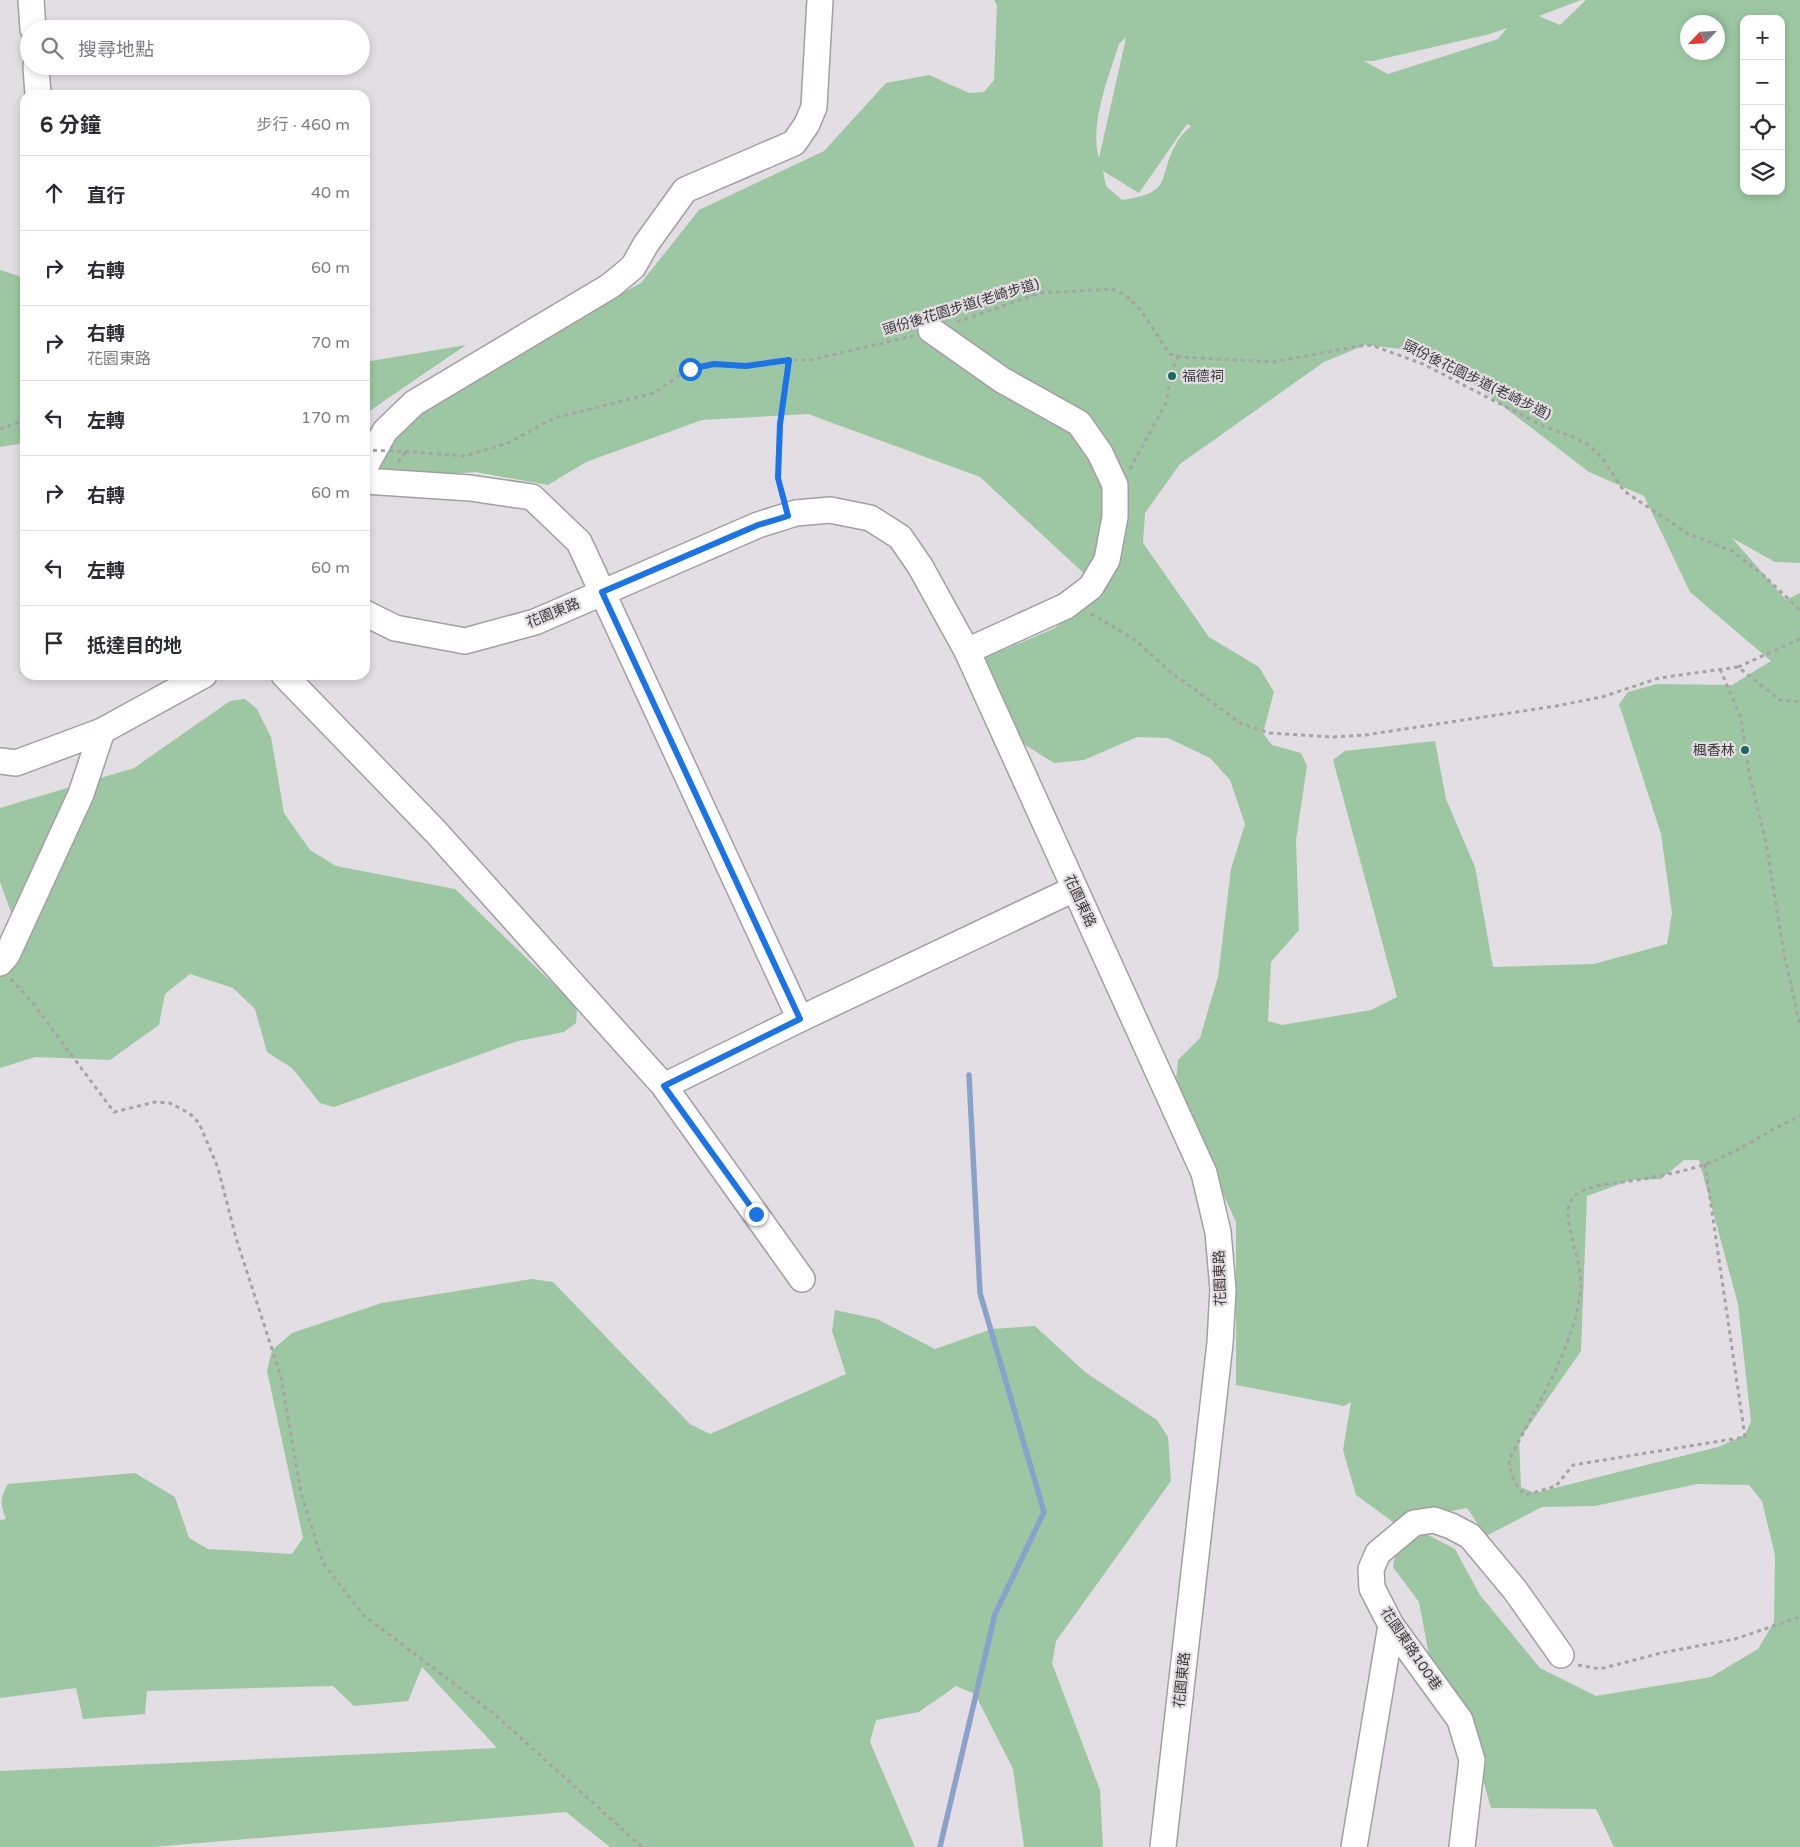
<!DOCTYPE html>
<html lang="zh-TW">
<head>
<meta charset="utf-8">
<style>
  :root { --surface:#fff; --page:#f2f2f3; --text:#2b2b33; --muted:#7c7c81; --line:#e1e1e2 }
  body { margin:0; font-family:"Varela Round","Noto Sans TC",sans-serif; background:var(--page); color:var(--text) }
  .controls { position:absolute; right:15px; top:15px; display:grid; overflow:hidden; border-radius:10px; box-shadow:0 2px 8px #0003 }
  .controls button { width:45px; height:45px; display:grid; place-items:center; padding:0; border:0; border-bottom:1px solid var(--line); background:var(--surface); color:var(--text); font:25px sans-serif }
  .compass { position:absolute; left:1680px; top:15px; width:45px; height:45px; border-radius:50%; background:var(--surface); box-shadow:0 2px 8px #0003; rotate:245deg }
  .stop { position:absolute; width:15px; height:15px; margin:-11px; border:4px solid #1a73e8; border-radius:50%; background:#fff }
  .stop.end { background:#1a73e8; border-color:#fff; box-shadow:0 1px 5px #0008 }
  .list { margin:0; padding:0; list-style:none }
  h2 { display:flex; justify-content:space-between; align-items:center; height:65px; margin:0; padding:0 20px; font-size:21px }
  h2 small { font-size:16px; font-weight:400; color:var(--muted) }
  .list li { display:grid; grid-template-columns:32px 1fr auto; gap:15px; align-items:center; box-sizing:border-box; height:75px; padding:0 20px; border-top:1px solid var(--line) }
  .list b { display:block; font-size:19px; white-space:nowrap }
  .list p { margin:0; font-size:16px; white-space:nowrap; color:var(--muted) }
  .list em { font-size:16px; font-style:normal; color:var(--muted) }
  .icon { flex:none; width:28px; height:28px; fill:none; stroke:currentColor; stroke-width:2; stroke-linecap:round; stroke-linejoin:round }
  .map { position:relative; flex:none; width:1800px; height:1847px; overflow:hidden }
  .search { position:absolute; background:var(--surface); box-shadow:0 2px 8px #0003; left:20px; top:20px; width:350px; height:55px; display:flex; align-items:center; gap:12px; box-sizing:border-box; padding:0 18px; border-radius:28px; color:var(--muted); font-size:19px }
  .panel { position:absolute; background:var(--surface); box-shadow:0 2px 8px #0003; left:20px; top:90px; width:350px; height:590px; border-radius:15px }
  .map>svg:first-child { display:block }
  .green { fill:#9dc7a2; fill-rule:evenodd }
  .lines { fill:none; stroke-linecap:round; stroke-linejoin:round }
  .stream { stroke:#8aa1cc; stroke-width:5.5 }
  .minor-casing { stroke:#a39ea3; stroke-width:28 }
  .path { stroke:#a7a2a6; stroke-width:3; stroke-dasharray:4 4; stroke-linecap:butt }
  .minor { stroke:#fff; stroke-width:25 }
  .path-bridge { stroke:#a7a2a6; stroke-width:3; stroke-dasharray:4 4; stroke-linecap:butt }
  .route { stroke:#1a73e8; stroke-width:6 }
  .poi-dot { fill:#20695f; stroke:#e3dee3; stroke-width:2 }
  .labels { text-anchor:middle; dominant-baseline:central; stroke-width:4.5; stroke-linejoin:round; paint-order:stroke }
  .street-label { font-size:14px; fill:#3b383a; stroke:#e3dee3 }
  .poi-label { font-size:14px; fill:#3b383a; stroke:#e3dee3; text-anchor:start }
</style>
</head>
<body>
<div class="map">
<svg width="1800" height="1847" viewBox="0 0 1800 1847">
  <rect width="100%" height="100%" fill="#e3dee3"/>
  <!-- green -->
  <path class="green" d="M994,0H1581L1539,16L1560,25L1586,0H1800V563L1775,562L1732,538L1786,600L1800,593V1847H1614L1596,1809L1491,1808L1470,1734L1429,1655L1419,1602L1393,1567L1397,1545L1426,1534L1455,1549L1480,1595L1540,1668L1596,1696L1711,1677L1758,1649L1774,1622L1775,1555L1762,1501L1749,1485L1697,1484L1595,1506L1542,1507L1486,1536L1467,1508L1393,1522L1356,1495L1343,1450L1351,1402L1344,1406L1236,1385V1222L1175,1090L1178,1060L1200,1038L1218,977L1231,869L1245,824L1230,780L1210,758L1168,738L1137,737L1084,760L1054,763L1003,731L985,658L1055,628L1090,598L1092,581L980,477L808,414L702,420L586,462L548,485L476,472L402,477L372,469L370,454L453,383L641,283L699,210L824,151L886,83L929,75L969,93L984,92L994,80L997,5ZM1744,19H1781V191H1744ZM1688,22H1718V52H1688ZM1507,28L1498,39L1388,74L1364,61H1373L1490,34ZM1126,37V38L1099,158C1089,125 1109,76 1119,44ZM1187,124L1191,126C1186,131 1179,137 1176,144C1156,180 1175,192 1122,200L1106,186L1103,171L1139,193ZM1365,345L1411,350L1453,368L1589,472L1644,496L1690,592L1771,661L1732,685L1657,684L1628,692L1619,704L1661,834L1672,913L1667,944L1594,964L1493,967L1475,867L1446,799L1435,741L1345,751L1333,760L1397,997L1371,1010L1282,1025L1268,1021L1271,962L1299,930L1296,840L1307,766L1301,753L1272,745L1263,733L1274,692L1259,667L1209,637L1143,543L1145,513L1180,464L1324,362ZM1684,1160H1699L1738,1304L1751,1421L1745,1435L1718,1447L1535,1493L1521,1487L1519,1440L1581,1351L1587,1196L1631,1180L1661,1179Z
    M0,270L25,278V443L0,447Z
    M466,345L365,414V362Z
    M245,699L257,709L271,737L284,813L310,850L336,866L455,889L577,1007L576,1023L564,1032L518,1041L334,1107L320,1103L292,1068L267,1052L255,1009L233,988L190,974L165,994L159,1025L110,1060L35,1057L0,1068V970L19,934L0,882V808L134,768L230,701Z
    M532,1279L553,1282L690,1424L710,1434L846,1374L832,1331L835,1310L877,1319L935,1349L992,1329L1035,1326L1085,1372L1157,1420L1168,1437L1171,1481L1056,1641L1052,1663L1100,1790L1103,1847H1024L1013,1769L975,1694L956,1686L919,1712L876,1720L870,1742L915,1847H610L566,1812L152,1847H0V1771L497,1748L422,1667L408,1701L354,1706L333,1686L147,1691L145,1714L83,1719L76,1688L0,1698V1520L6,1519C0,1504 0,1498 8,1484L135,1473L175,1497L189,1538L208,1549L292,1554L303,1538L267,1371L272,1350L292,1333L382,1303Z"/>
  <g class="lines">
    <!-- stream -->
    <path class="stream" d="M940,1847L995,1614L1044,1512L980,1293L969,1075"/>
    <defs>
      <path id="minor" d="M31,0L33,29
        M36,66L38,95
        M931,330L1002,380L1079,423L1100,453L1115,485V517L1107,560L1091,587L1066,606L967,651
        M365,467L385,431L414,403L610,286L633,267L646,244L685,190L794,143L807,124L814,107L820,0
        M365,481L470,488L532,497L579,542L800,1019
        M365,613L395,628L465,641L535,622L758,525L796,513L830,510L870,518L900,537L920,566L967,651L1204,1173L1218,1232L1223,1289L1220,1343L1163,1847
        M284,675L436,832L664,1086L802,1279
        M0,761L16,763L102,731L204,675
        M0,963L7,955L81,794L102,731
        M664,1086L800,1019L1074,889
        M1354,1847L1391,1625
        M1462,1847L1472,1760L1460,1720L1391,1625L1372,1588L1371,1569L1378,1553L1414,1523L1434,1520L1451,1526L1470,1536L1515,1590L1561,1655"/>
    </defs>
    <!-- minor casing -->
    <use href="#minor" class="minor-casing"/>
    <!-- path -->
    <path class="path" d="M957,322L1040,293L1112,289C1140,298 1153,332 1170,354L1181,357L1274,362L1352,347L1371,345L1423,364L1543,426L1573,437L1590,446L1603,459L1624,491L1687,533L1732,551L1762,574L1800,610
      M0,429L25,420
      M397,451L465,456L508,443L554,418L654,393L689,369L699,366L714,364L746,365L789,360H810L913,336
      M398,462L406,452
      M1130,469L1166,403L1172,371L1178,356
      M782,496C772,455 784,401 789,360
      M1091,614L1134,639L1169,671L1242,724L1270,733L1331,737L1365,735L1556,706L1602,697L1659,678L1738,667
      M1800,639L1738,667L1780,700L1800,702
      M1720,669L1741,718L1749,773L1766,842L1784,954L1800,1025
      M11,979L32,1002L114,1112L155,1102L170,1103L189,1113L199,1123L218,1168L236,1238L281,1377L301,1493L323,1563L363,1615L493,1713L642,1847
      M1705,1164L1745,1437L1573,1465L1556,1486L1525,1495C1514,1484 1511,1475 1509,1460C1535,1408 1576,1345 1581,1287C1583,1262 1559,1216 1572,1199C1584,1183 1624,1183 1643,1179C1664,1175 1686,1171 1706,1164C1739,1152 1768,1130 1800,1116
      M1578,1665L1600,1669L1661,1653L1735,1639L1800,1617"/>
    <!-- minor -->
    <use href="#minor" class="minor"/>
    <!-- path-bridge -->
    <path class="path-bridge" d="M365,450L394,451"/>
  </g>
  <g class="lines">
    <!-- route -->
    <path class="route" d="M690,369L714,364L746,366L789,360L780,424L778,478L788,516L758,525L602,592L800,1019L664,1086L756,1214"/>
  </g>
  <!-- markers -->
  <g class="poi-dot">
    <circle cx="1172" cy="376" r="5"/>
    <circle cx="1745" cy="750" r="5"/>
  </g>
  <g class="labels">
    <!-- street labels -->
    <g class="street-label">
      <text transform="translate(961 307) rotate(-17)">頭份後花園步道(老崎步道)</text>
      <text transform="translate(1477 380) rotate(26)">頭份後花園步道(老崎步道)</text>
      <text transform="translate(553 613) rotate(-22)">花園東路</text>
      <text transform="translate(1080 901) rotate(65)">花園東路</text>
      <text transform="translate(1220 1278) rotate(-92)">花園東路</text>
      <text transform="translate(1411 1649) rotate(56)">花園東路100巷</text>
      <text transform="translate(1182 1680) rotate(-84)">花園東路</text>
    </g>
    <!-- poi labels -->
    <g class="poi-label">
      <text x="1182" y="376">福德祠</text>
      <text x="1735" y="750" text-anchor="end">楓香林</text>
    </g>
  </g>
</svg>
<div class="controls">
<button>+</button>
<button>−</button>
<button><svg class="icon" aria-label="locate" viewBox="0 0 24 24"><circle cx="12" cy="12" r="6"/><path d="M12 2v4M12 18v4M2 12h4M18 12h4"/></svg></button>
<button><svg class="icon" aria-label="layers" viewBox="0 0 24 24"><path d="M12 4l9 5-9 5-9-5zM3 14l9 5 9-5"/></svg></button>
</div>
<svg class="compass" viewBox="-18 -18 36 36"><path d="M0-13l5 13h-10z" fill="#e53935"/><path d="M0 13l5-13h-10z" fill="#7c7c81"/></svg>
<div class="stop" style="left:690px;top:369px"></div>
<div class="stop end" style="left:756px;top:1214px"></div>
<div class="search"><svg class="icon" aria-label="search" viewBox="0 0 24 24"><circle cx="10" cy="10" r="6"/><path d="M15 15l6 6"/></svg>搜尋地點</div>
<section class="panel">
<h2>6 分鐘<small>步行 · 460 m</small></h2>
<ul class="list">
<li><svg class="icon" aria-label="ahead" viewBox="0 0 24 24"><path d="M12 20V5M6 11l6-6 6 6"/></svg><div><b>直行</b></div><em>40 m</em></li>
<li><svg class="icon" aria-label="right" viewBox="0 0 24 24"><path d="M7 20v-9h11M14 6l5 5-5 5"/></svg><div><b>右轉</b></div><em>60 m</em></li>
<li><svg class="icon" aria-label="right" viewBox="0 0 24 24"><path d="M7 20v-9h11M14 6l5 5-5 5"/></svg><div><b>右轉</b><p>花園東路</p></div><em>70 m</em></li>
<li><svg class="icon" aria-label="left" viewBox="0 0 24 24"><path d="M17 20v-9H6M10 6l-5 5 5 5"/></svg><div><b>左轉</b></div><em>170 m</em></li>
<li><svg class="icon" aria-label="right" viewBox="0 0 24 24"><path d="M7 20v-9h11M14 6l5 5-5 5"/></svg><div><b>右轉</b></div><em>60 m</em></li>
<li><svg class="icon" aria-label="left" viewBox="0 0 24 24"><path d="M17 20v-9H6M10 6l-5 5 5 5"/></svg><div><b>左轉</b></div><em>60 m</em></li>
<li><svg class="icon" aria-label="arrive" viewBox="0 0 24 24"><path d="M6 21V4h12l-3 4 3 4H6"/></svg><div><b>抵達目的地</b></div></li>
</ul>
</section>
</div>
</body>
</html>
